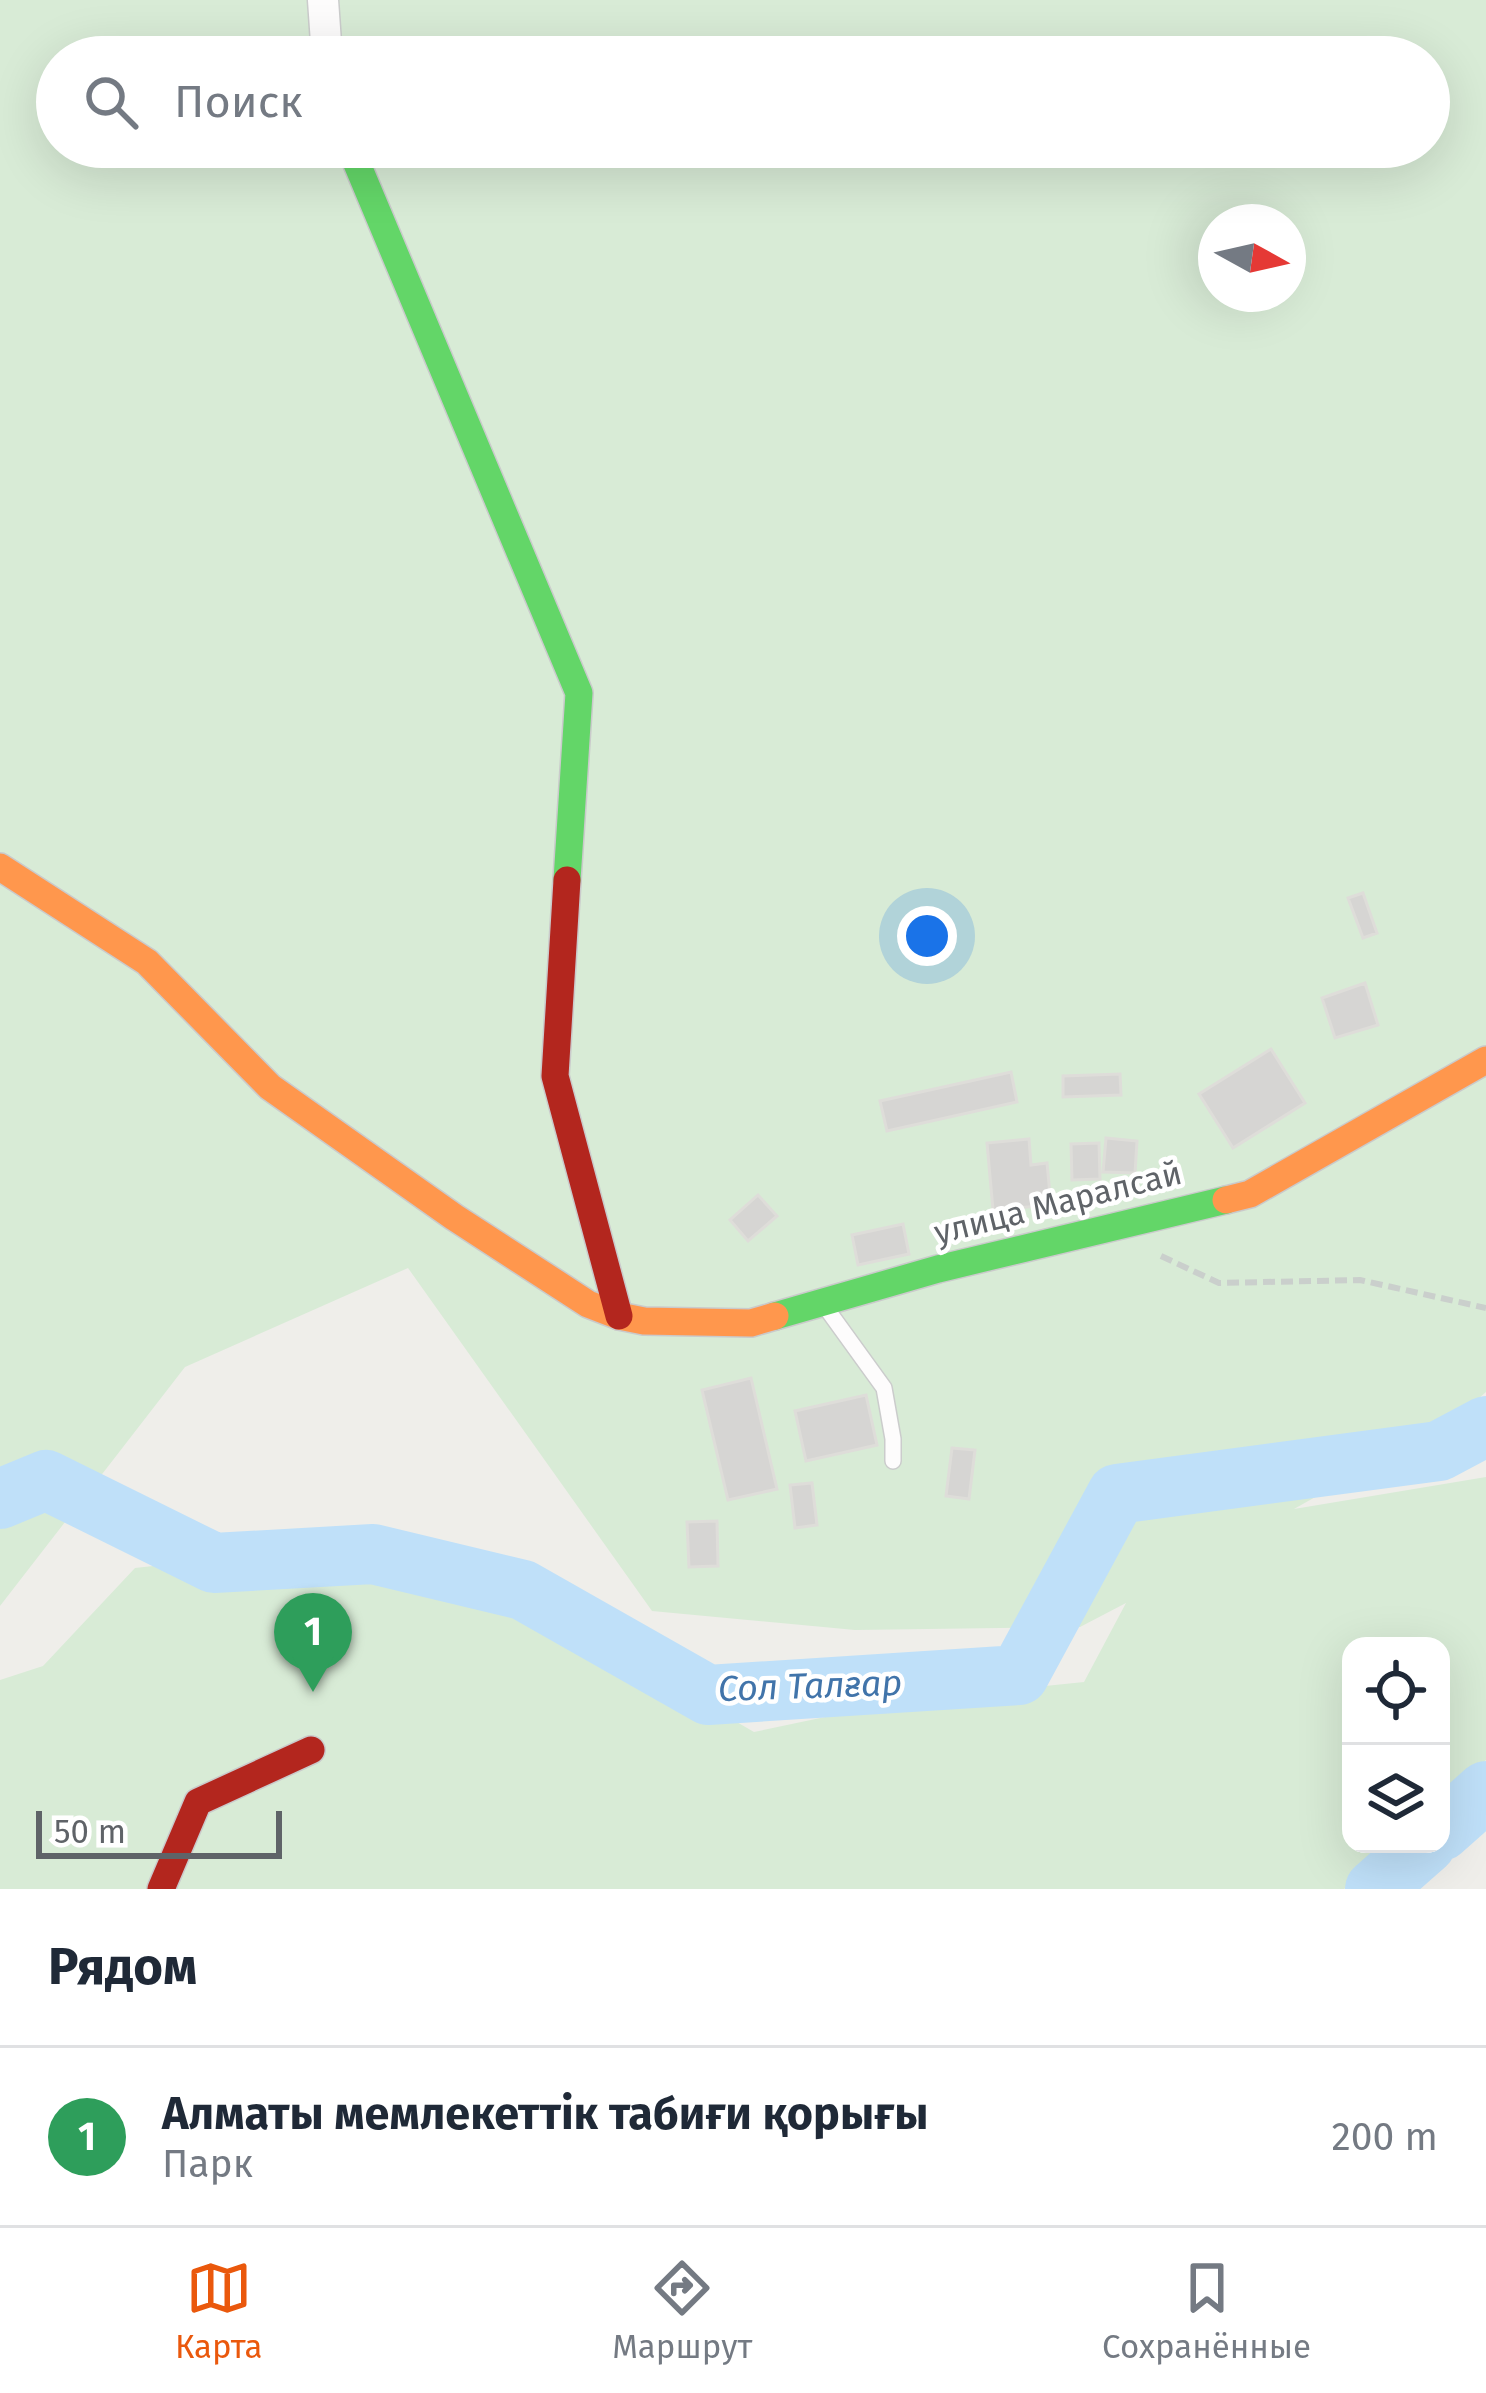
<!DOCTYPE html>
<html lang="ru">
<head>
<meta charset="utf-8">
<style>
  :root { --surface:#fff; --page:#f2f2f3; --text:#1f2937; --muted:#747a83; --line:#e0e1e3; --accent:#ea580c }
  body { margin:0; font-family:"Fira Sans",sans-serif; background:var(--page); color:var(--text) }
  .controls { position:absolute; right:36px; bottom:36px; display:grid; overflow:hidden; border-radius:24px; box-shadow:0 12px 48px #0002 }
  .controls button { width:108px; height:108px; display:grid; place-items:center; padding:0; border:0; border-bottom:3px solid var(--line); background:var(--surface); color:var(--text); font:60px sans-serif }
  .compass { position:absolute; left:1198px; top:204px; width:108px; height:108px; border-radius:50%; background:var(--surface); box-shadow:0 12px 48px #0002; rotate:98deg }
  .scale { position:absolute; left:36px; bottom:30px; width:246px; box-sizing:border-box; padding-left:12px; border:6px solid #5f6368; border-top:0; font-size:33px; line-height:42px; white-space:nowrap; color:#5f6368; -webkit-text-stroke:9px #fff; paint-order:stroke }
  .you { position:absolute; left:927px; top:936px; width:42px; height:42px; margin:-30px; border:9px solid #fff; border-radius:50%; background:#1a73e8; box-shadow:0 0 0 18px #1a73e833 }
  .badge { display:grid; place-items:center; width:78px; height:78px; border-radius:50%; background:var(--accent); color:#fff; font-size:39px; font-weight:700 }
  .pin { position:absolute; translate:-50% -99px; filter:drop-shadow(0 3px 6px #0008) }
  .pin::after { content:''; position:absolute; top:63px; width:42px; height:36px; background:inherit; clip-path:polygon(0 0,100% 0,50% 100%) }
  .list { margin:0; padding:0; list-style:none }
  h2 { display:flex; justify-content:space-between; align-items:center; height:156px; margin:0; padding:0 48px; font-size:51px }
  h2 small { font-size:39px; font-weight:400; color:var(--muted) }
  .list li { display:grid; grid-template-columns:78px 1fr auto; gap:36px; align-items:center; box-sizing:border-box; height:180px; padding:0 48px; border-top:3px solid var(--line) }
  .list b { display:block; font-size:45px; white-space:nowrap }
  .list p { margin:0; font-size:39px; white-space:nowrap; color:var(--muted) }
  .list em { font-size:39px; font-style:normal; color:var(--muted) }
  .icon { flex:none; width:66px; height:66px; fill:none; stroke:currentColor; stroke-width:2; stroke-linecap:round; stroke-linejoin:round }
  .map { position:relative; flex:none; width:1486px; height:1889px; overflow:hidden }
  .search { position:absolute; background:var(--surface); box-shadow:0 12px 48px #0002; left:36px; right:36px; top:36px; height:132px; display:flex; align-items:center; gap:30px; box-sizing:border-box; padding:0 42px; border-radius:66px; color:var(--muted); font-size:45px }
  .sheet { height:336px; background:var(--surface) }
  nav { display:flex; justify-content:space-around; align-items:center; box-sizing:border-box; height:168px; border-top:3px solid var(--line); background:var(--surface); font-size:33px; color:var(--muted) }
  nav a { display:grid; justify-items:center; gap:6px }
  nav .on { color:var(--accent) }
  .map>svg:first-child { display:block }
  .green { fill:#d8ebd6; fill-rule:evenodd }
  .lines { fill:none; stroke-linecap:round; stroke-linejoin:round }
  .river { stroke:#bfe0f9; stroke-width:60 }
  .building { fill:#d6d5d3; stroke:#deddd9; stroke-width:3 }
  .lane-casing { stroke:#cbcccc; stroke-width:18 }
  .street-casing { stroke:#cbcccc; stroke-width:33 }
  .fast-casing { stroke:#cacacb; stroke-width:30 }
  .slow-casing { stroke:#cacacb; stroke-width:30 }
  .jam-casing { stroke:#cacacb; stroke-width:30 }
  .path { stroke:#cacfcc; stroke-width:6; stroke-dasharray:12 6; stroke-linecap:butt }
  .lane { stroke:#fdfcfc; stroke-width:15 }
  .street { stroke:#fdfcfc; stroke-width:30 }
  .fast { stroke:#63d668; stroke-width:27 }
  .slow { stroke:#ff974d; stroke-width:27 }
  .jam { stroke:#b3261e; stroke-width:27 }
  .labels { text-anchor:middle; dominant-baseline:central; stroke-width:9; stroke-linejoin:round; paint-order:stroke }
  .street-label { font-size:33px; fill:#5f6368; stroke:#fff }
  .water-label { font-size:36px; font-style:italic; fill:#4174aa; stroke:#fff }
</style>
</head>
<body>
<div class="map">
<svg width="1486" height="1889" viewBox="0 0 1486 1889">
  <rect width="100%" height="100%" fill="#efeeea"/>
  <!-- green -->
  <path class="green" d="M0,0H1486V1392L1456,1418L1294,1509L1486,1477V1760L1441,1801V1646H1351V1844H1394L1344,1889H0V1680L43,1666L135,1568L416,1537L754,1732L901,1701L1084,1682L1126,1603L1080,1627L855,1630L652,1611L408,1268L185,1367L0,1606ZM57,57H1429V147H57ZM1216,222H1288V294H1216Z"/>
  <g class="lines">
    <!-- river -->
    <path class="river" d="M0,1499L46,1480L214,1563L373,1554L523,1590L708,1695L1019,1675L1117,1494L1439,1451L1486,1426
      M1441,1831L1486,1791
      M1375,1889L1426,1844"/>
  </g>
  <!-- building -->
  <path class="building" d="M1363,893L1377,933L1363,938L1348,898Z
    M1365,983L1378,1025L1335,1038L1322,998Z
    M1271,1049L1305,1103L1233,1148L1199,1094Z
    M1011,1072L1017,1102L887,1131L880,1101Z
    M1120,1074L1121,1095L1063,1097V1076Z
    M1106,1138L1137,1141L1135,1173L1103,1172Z
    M1029,1139L1031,1165L1047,1163L1051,1205L993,1210L987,1143Z
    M1099,1143L1100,1179L1072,1180L1071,1144Z
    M758,1195L777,1216L748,1241L730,1220Z
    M903,1224L909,1254L858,1265L852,1235Z
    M751,1378L777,1489L728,1500L702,1390Z
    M866,1395L877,1445L806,1461L795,1411Z
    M952,1448L975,1450L969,1499L946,1496Z
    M812,1483L817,1525L795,1528L790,1485Z
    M717,1521L718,1566L689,1567L687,1522Z"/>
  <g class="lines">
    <defs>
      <path id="lane" d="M824,1305L884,1388L893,1439V1461"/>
      <path id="street" d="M323,0L327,57"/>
      <path id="fast" d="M350,147L579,693L567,880
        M775,1316L938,1269L1226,1200"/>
      <path id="slow" d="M0,867L147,962L270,1087L454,1217L588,1304L619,1316L644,1321L751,1323L775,1316
        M1226,1200L1250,1194L1486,1060"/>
      <path id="jam" d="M567,880L555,1076L619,1316
        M161,1889L198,1802L311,1750"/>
    </defs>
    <!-- lane casing -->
    <use href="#lane" class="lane-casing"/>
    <!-- street casing -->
    <use href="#street" class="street-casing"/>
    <!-- fast casing -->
    <use href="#fast" class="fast-casing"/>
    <!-- slow casing -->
    <use href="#slow" class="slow-casing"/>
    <!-- jam casing -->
    <use href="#jam" class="jam-casing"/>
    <!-- path -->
    <path class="path" d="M1161,1256L1219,1283L1360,1280L1486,1308"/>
    <!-- lane -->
    <use href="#lane" class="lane"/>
    <!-- street -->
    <use href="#street" class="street"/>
    <!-- fast -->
    <use href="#fast" class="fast"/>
    <!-- slow -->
    <use href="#slow" class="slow"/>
    <!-- jam -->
    <use href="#jam" class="jam"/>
  </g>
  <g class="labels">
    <!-- street labels -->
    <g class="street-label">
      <text transform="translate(1058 1203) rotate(-14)">улица Маралсай</text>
    </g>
    <!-- water labels -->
    <g class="water-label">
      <text transform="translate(810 1686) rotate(-2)">Сол Талғар</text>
    </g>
  </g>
</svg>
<div class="controls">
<button><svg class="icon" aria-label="locate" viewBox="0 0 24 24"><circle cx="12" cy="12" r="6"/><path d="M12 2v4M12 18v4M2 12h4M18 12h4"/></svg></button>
<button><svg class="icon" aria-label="layers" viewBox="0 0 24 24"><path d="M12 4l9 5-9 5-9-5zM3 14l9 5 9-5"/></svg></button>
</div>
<svg class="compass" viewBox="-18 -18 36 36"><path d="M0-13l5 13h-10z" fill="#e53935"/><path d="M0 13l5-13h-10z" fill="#747a83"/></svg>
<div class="scale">50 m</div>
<div class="you"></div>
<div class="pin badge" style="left:313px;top:1692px;background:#2e9e5b">1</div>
<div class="search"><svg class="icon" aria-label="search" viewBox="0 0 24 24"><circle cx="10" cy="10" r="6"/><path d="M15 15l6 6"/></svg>Поиск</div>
</div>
<section class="sheet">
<h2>Рядом<small></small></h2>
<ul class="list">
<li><span class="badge" style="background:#2e9e5b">1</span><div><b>Алматы мемлекеттік табиғи қорығы</b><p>Парк</p></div><em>200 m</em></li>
</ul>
</section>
<nav>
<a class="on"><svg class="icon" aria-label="map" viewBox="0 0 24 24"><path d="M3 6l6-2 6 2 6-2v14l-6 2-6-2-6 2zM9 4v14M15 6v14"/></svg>Карта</a>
<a><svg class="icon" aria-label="directions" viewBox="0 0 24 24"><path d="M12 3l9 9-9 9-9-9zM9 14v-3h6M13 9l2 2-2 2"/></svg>Маршрут</a>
<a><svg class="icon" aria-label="saved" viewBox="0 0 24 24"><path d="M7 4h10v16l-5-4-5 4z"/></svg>Сохранённые</a>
</nav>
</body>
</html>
